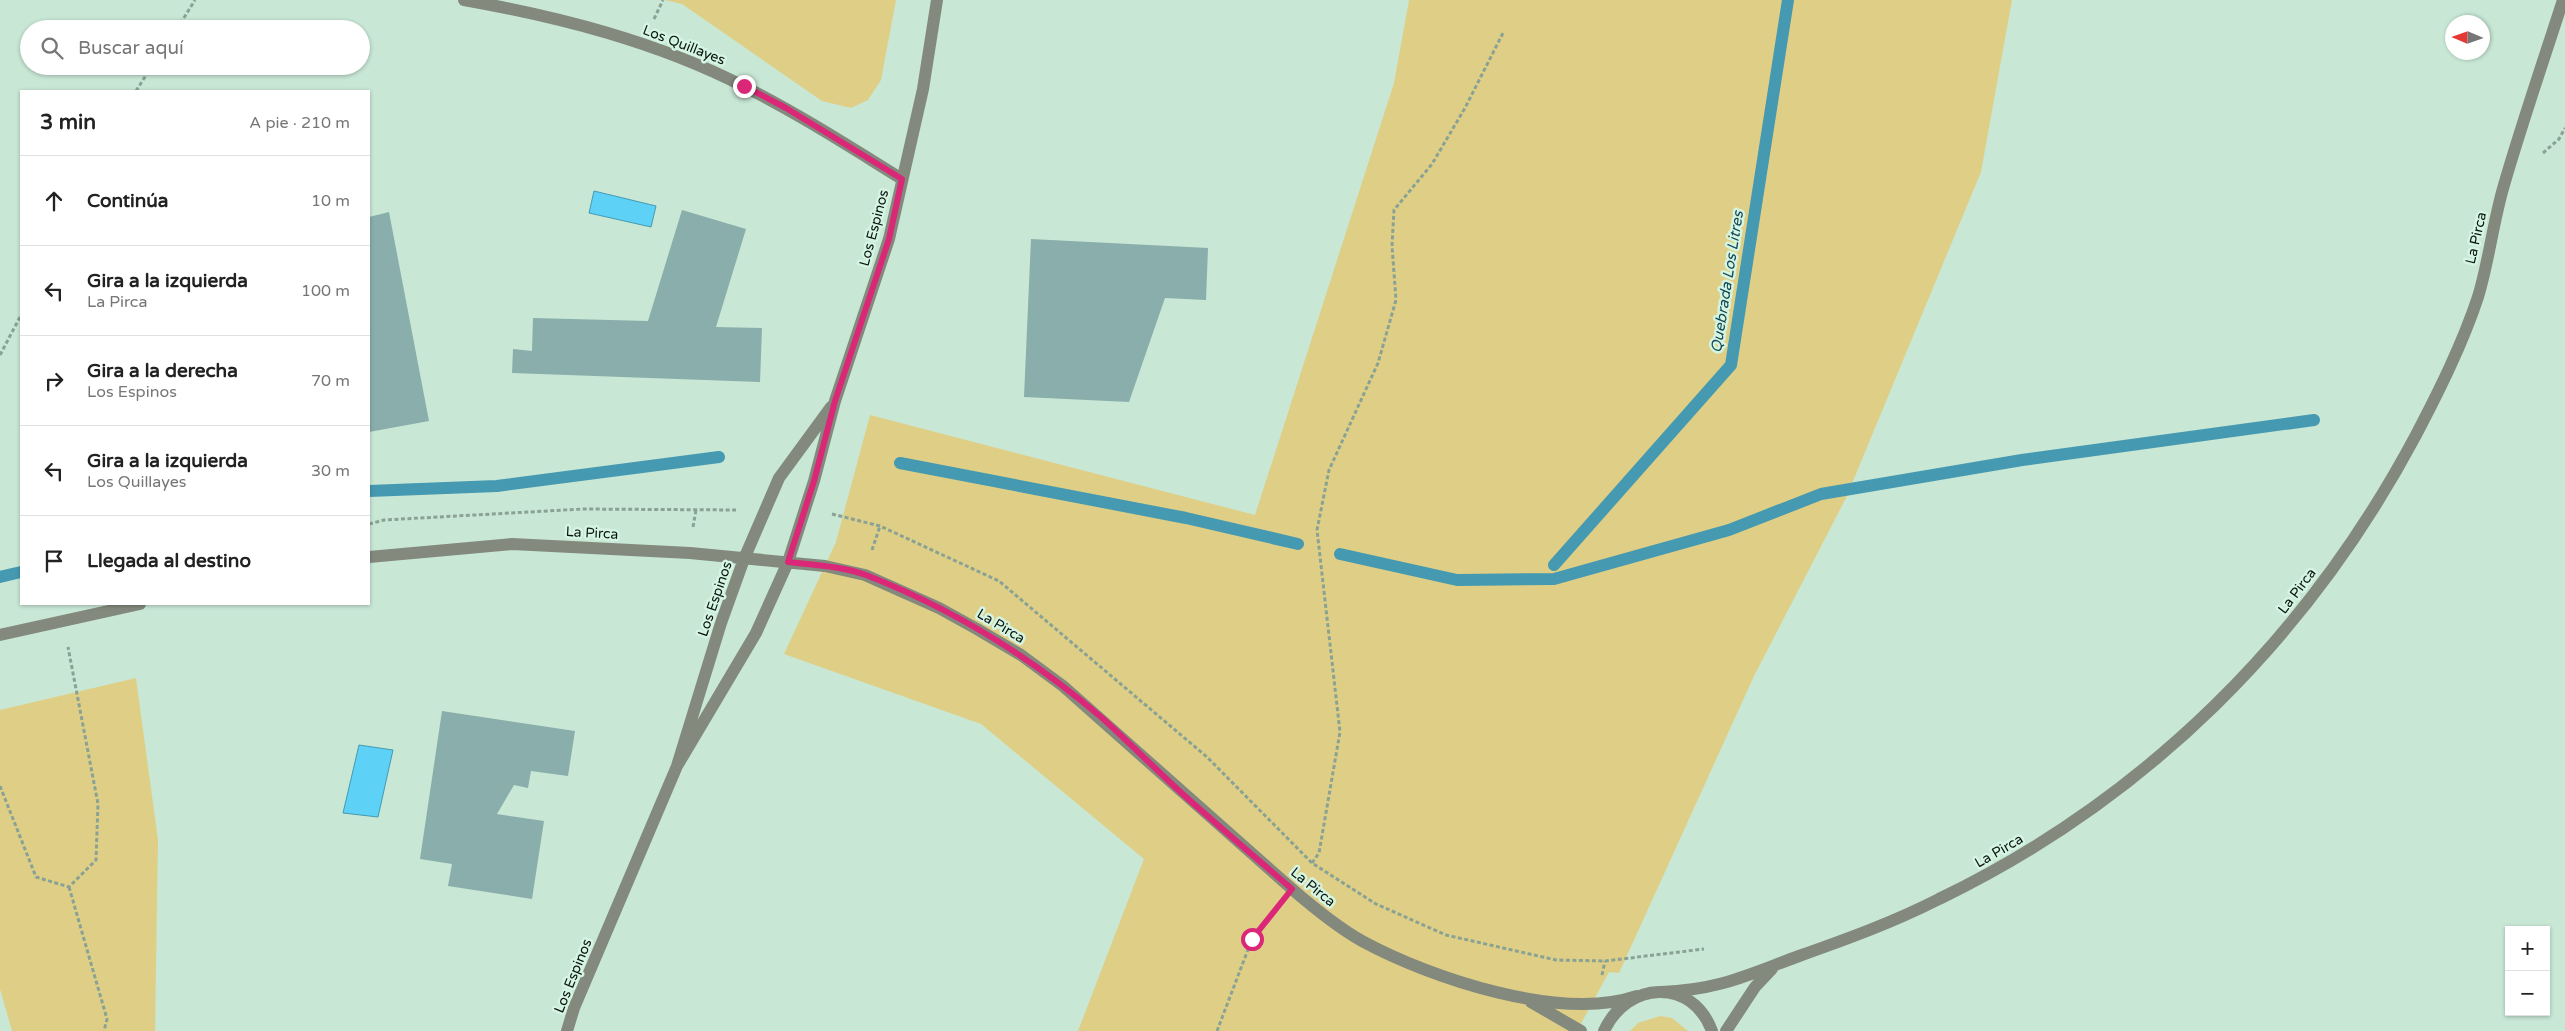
<!DOCTYPE html>
<html lang="es">
<head>
<meta charset="utf-8">
<style>
  :root { --surface:#fff; --page:#f2f2f2; --text:#222; --muted:#767676; --line:#e0e0e0 }
  body { margin:0; font-family:"Varela Round",sans-serif; background:var(--page); color:var(--text) }
  .controls { position:absolute; right:15px; bottom:15px; display:grid; overflow:hidden; border-radius:0px; box-shadow:0 1px 4px #0004 }
  .controls button { width:45px; height:45px; display:grid; place-items:center; padding:0; border:0; border-bottom:1px solid var(--line); background:var(--surface); color:var(--text); font:25px sans-serif }
  .compass { position:absolute; left:2445px; top:15px; width:45px; height:45px; border-radius:50%; background:var(--surface); box-shadow:0 1px 4px #0004; rotate:272deg }
  .stop { position:absolute; width:15px; height:15px; margin:-11px; border:4px solid #db2777; border-radius:50%; background:#fff }
  .stop.end { background:#db2777; border-color:#fff; box-shadow:0 1px 5px #0008 }
  .list { margin:0; padding:0; list-style:none }
  h2 { display:flex; justify-content:space-between; align-items:center; height:65px; margin:0; padding:0 20px; font-size:21px }
  h2 small { font-size:16px; font-weight:400; color:var(--muted) }
  .list li { display:grid; grid-template-columns:32px 1fr auto; gap:15px; align-items:center; box-sizing:border-box; height:90px; padding:0 20px; border-top:1px solid var(--line) }
  .list b { display:block; font-size:19px; white-space:nowrap }
  .list p { margin:0; font-size:16px; white-space:nowrap; color:var(--muted) }
  .list em { font-size:16px; font-style:normal; color:var(--muted) }
  .icon { flex:none; width:28px; height:28px; fill:none; stroke:currentColor; stroke-width:2; stroke-linecap:round; stroke-linejoin:round }
  .map { position:relative; flex:none; width:2565px; height:1031px; overflow:hidden }
  .search { position:absolute; background:var(--surface); box-shadow:0 1px 4px #0004; left:20px; top:20px; width:350px; height:55px; display:flex; align-items:center; gap:12px; box-sizing:border-box; padding:0 18px; border-radius:28px; color:var(--muted); font-size:19px }
  .panel { position:absolute; background:var(--surface); box-shadow:0 1px 4px #0004; left:20px; top:90px; width:350px; height:515px; border-radius:0px }
  .map>svg:first-child { display:block }
  .green { fill:#dfcf86 }
  .water { fill:#5ed1f7; stroke:#4599b1 }
  .lines { fill:none; stroke-linecap:round; stroke-linejoin:round }
  .stream { stroke:#4599b1; stroke-width:12 }
  .building { fill:#89aeab }
  .path { stroke:#8aa294; stroke-width:3; stroke-dasharray:4 2.5; stroke-linecap:butt }
  .street { stroke:#83897d; stroke-width:12 }
  .route { stroke:#db2777; stroke-width:6 }
  .labels { text-anchor:middle; dominant-baseline:central; stroke-width:5; stroke-linejoin:round; paint-order:stroke }
  .street-label { font-size:14px; fill:#0a150f; stroke:#d5f4e2 }
  .water-label { font-size:15px; font-style:italic; fill:#144756; stroke:#d5f4e2 }
</style>
</head>
<body>
<div class="map">
<svg width="2565" height="1031" viewBox="0 0 2565 1031">
  <rect width="100%" height="100%" fill="#c8e7d5"/>
  <!-- green -->
  <path class="green" d="M665,0H896L881,80L868,100L851,108L822,101L682,4Z
    M1409,0H2012L1981,172L1846,498L1754,676L1619,973L1609,972L1577,1031H1078L1144,859L981,724L784,654L836,542L870,415L1255,515L1394,83Z
    M136,678L158,840L155,1031H12L0,989V710Z
    M1660,1016L1672,1018L1688,1031H1630L1638,1023Z"/>
  <!-- water -->
  <path class="water" d="M594,191L656,206L651,227L589,213Z
    M359,745L393,750L378,817L343,813Z"/>
  <g class="lines">
    <!-- stream -->
    <path class="stream" d="M900,463L1186,518L1298,544
      M369,491L497,486L719,457
      M1340,554L1457,580L1554,579L1729,530L1821,494L2022,460L2314,420
      M1554,565L1731,365L1788,0
      M0,577L21,572"/>
  </g>
  <!-- building -->
  <path class="building" d="M682,210L746,229L716,327L762,328L760,382L512,373L513,349L532,351L533,318L648,321Z
    M389,212L429,421L369,432V217Z
    M1031,239L1208,248L1206,300L1165,298L1129,402L1024,397Z
    M442,711L575,731L568,776L531,771L528,788L514,785L497,814L544,821L532,899L448,886L452,864L420,859Z"/>
  <g class="lines">
    <!-- path -->
    <path class="path" d="M654,19L663,0
      M177,29L195,0
      M136,91L152,66
      M2543,153L2559,139L2565,128
      M0,355L21,315
      M832,514L880,526L999,581L1207,757L1312,863L1376,904L1446,935L1556,960L1605,961L1704,949
      M369,524L384,520L583,509L736,510
      M693,527L696,510
      M872,550L880,526
      M0,786L36,877L69,887L96,860L98,804L68,647
      M1312,863L1319,853L1340,732L1317,530L1329,470L1378,363L1396,300L1392,246L1394,210L1432,164L1465,108L1503,33
      M69,887L107,1019L104,1031
      M1602,975L1605,961
      M1217,1031L1252,939L1276,909"/>
    <!-- street -->
    <path class="street" d="M464,0C560,17 658,42 745,87C799,114 850,147 902,179
      M369,557L512,544L690,553L825,566L865,575L939,608L977,629L1021,655L1063,686L1292,889C1314,908 1337,927 1362,941C1430,978 1561,1022 1637,996
      M0,635L140,604
      M677,766L756,633L788,562L814,481L835,401L889,239L923,89L937,0
      M1661,992C1719,990 1747,975 1799,956C1847,939 1894,922 1939,899C2146,799 2308,638 2416,435C2439,391 2462,345 2478,297C2489,261 2493,222 2504,185C2522,123 2543,62 2563,0
      M1531,1002L1581,1031
      M567,1031L574,1008L677,766L721,623L744,559L779,478L831,407
      M1604,1031C1627,981 1692,977 1712,1031
      M1726,1031L1755,987L1772,969"/>
  </g>
  <g class="lines">
    <!-- route -->
    <path class="route" d="M744,86L786,108L902,179L889,239L835,401L814,481L788,562C813,565 841,566 866,575C951,608 1032,658 1101,717C1130,743 1157,771 1186,797C1221,828 1257,859 1292,889L1252,939"/>
  </g>
  <g class="labels">
    <!-- street labels -->
    <g class="street-label">
      <text transform="translate(684 45) rotate(21)">Los Quillayes</text>
      <text transform="translate(874 228) rotate(-75)">Los Espinos</text>
      <text transform="translate(2476 238) rotate(-77)">La Pirca</text>
      <text transform="translate(592 533) rotate(3)">La Pirca</text>
      <text transform="translate(2297 591) rotate(-53)">La Pirca</text>
      <text transform="translate(715 599) rotate(-71)">Los Espinos</text>
      <text transform="translate(1001 626) rotate(31)">La Pirca</text>
      <text transform="translate(1999 851) rotate(-30)">La Pirca</text>
      <text transform="translate(1313 887) rotate(39)">La Pirca</text>
      <text transform="translate(573 976) rotate(-68)">Los Espinos</text>
    </g>
    <!-- water labels -->
    <g class="water-label">
      <text transform="translate(1727 282) rotate(-81)">Quebrada Los Litres</text>
    </g>
  </g>
</svg>
<div class="controls">
<button>+</button>
<button>−</button>
</div>
<svg class="compass" viewBox="-18 -18 36 36"><path d="M0-13l5 13h-10z" fill="#e53935"/><path d="M0 13l5-13h-10z" fill="#767676"/></svg>
<div class="stop" style="left:1252px;top:939px"></div>
<div class="stop end" style="left:744px;top:86px"></div>
<div class="search"><svg class="icon" aria-label="search" viewBox="0 0 24 24"><circle cx="10" cy="10" r="6"/><path d="M15 15l6 6"/></svg>Buscar aquí</div>
<section class="panel">
<h2>3 min<small>A pie · 210 m</small></h2>
<ul class="list">
<li><svg class="icon" aria-label="ahead" viewBox="0 0 24 24"><path d="M12 20V5M6 11l6-6 6 6"/></svg><div><b>Continúa</b></div><em>10 m</em></li>
<li><svg class="icon" aria-label="left" viewBox="0 0 24 24"><path d="M17 20v-9H6M10 6l-5 5 5 5"/></svg><div><b>Gira a la izquierda</b><p>La Pirca</p></div><em>100 m</em></li>
<li><svg class="icon" aria-label="right" viewBox="0 0 24 24"><path d="M7 20v-9h11M14 6l5 5-5 5"/></svg><div><b>Gira a la derecha</b><p>Los Espinos</p></div><em>70 m</em></li>
<li><svg class="icon" aria-label="left" viewBox="0 0 24 24"><path d="M17 20v-9H6M10 6l-5 5 5 5"/></svg><div><b>Gira a la izquierda</b><p>Los Quillayes</p></div><em>30 m</em></li>
<li><svg class="icon" aria-label="arrive" viewBox="0 0 24 24"><path d="M6 21V4h12l-3 4 3 4H6"/></svg><div><b>Llegada al destino</b></div></li>
</ul>
</section>
</div>
</body>
</html>
